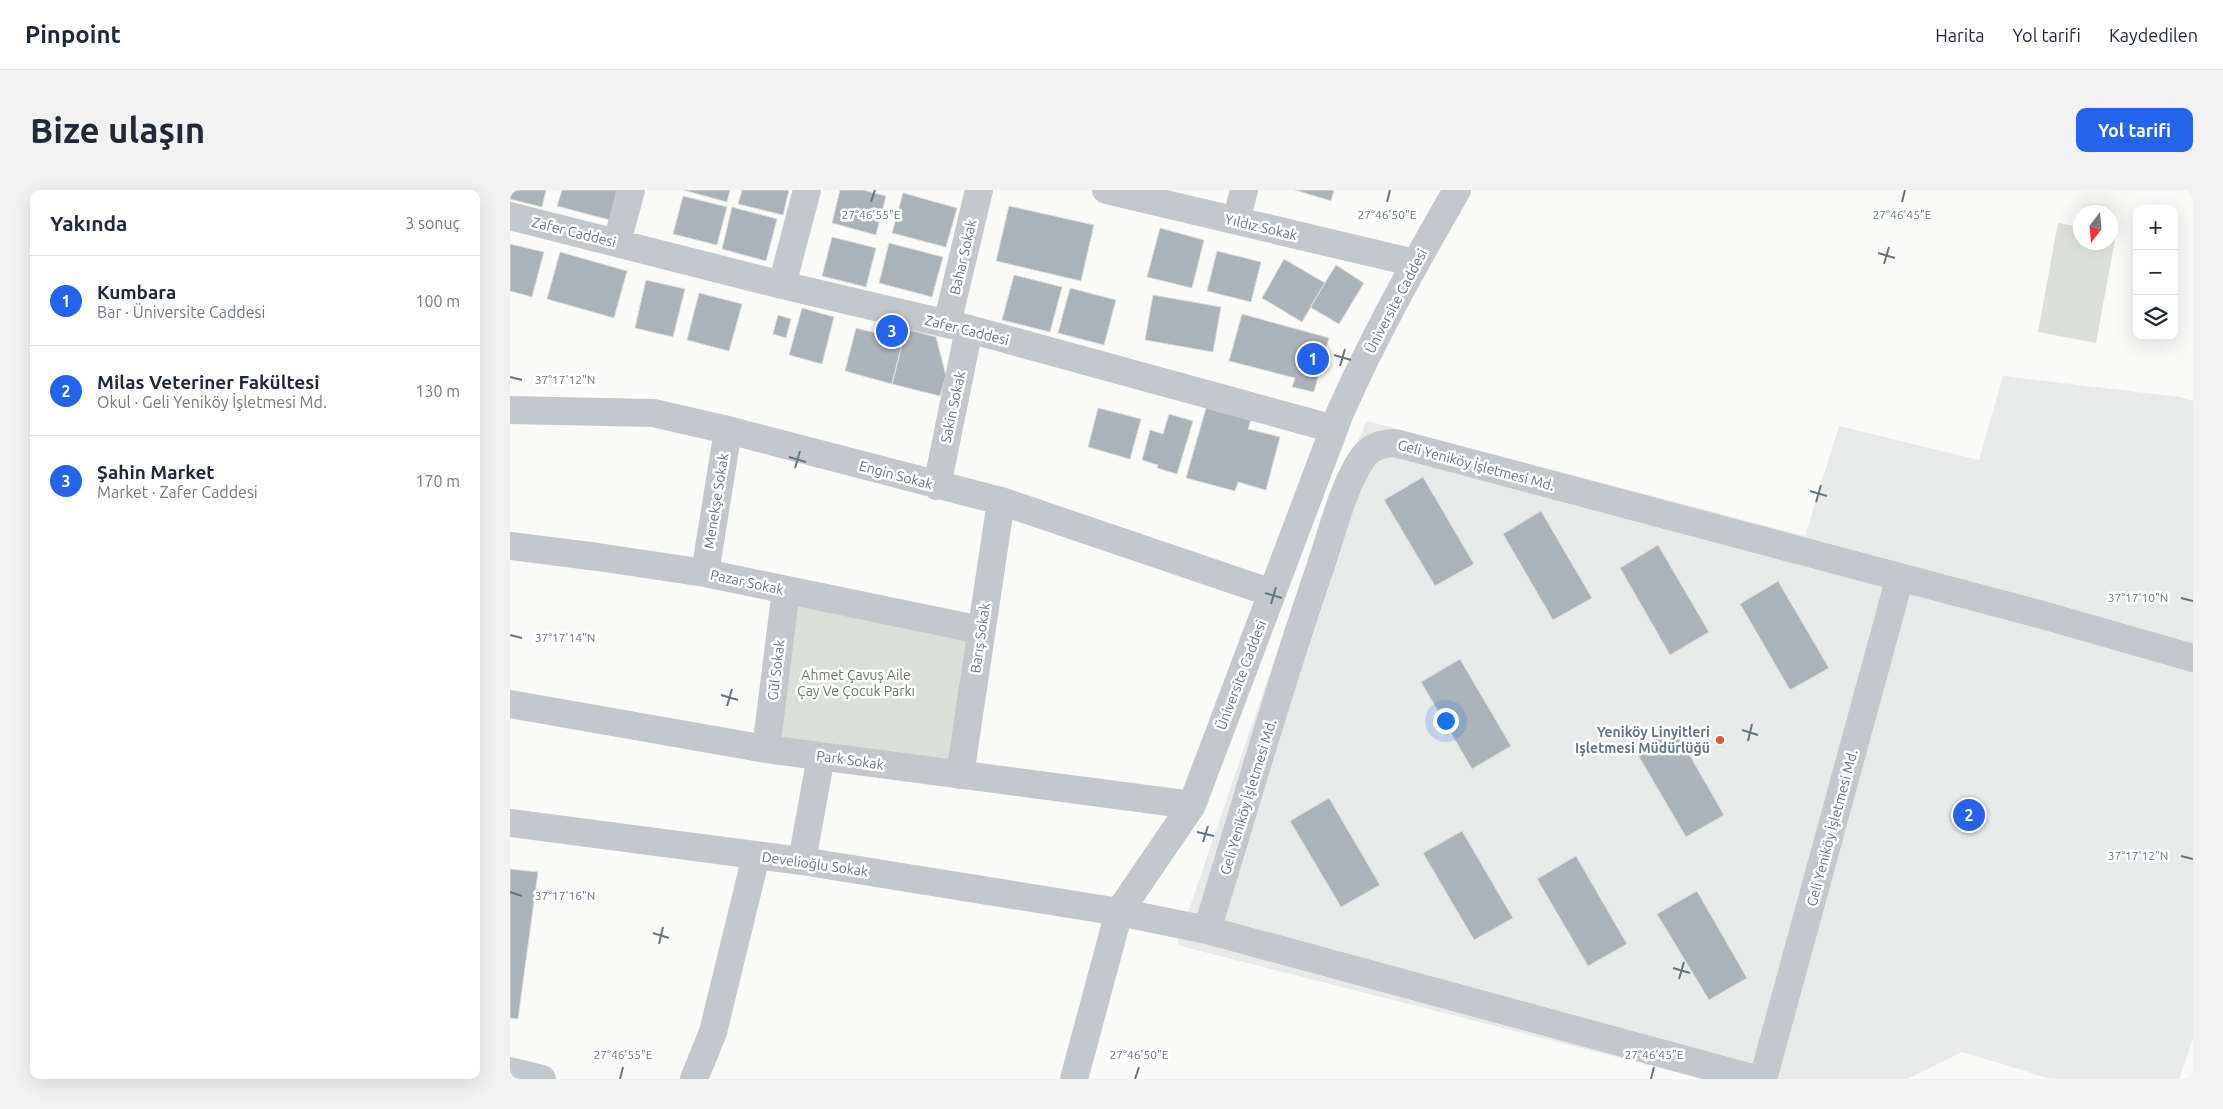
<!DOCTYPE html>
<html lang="tr">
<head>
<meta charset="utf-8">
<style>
  :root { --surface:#fff; --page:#f2f2f3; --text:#1f2937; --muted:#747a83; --line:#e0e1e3; --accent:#2563eb }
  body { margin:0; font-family:Ubuntu,sans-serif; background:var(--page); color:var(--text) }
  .controls { position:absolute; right:15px; top:15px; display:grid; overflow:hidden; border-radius:10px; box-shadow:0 5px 20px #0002 }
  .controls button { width:45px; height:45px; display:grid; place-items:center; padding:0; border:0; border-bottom:1px solid var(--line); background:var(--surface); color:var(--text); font:25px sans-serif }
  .compass { position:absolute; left:1563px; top:15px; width:45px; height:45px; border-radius:50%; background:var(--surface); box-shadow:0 5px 20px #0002; rotate:196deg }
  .you { position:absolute; left:935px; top:530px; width:18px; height:18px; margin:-12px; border:4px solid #fff; border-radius:50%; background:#1a73e8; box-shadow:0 0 0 8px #1a73e833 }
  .badge { display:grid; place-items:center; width:32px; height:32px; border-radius:50%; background:var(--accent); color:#fff; font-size:16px; font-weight:700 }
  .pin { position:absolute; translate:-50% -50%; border:2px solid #fff; box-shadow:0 1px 5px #0006 }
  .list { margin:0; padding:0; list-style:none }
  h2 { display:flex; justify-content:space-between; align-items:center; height:65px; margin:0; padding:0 20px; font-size:21px }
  h2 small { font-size:16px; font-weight:400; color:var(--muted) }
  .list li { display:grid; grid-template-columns:32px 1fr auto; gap:15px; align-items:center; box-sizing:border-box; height:90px; padding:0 20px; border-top:1px solid var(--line) }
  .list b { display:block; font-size:19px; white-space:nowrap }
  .list p { margin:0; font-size:16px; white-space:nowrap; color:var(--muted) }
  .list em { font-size:16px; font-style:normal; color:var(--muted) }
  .icon { flex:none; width:28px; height:28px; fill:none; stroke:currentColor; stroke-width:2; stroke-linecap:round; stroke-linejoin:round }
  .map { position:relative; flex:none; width:1683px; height:889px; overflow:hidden; border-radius:10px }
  header { display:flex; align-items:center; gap:30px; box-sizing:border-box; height:70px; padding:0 25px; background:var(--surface); border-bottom:1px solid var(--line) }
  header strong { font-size:24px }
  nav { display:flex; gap:28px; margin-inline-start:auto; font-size:18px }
  .intro { display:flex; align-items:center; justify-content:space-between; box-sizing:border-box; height:120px; padding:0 30px }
  h1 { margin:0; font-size:35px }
  .button { padding:12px 22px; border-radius:10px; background:var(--accent); color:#fff; font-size:18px; font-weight:700 }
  main { display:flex; gap:30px; padding:0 30px }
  aside { flex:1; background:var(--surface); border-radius:10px; box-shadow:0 5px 20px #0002 }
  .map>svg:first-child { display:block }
  .built { fill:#e8e9e9 }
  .green { fill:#dadfd7 }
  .building { fill:#aab3b9; stroke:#dcdcda }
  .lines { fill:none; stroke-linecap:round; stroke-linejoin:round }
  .minor { stroke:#c3c8cc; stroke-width:28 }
  .ticks { fill:none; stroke:#657683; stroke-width:2 }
  .poi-dot { fill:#e4572e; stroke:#fff; stroke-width:2 }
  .labels { text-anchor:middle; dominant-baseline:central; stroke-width:5; stroke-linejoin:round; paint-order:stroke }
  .street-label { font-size:14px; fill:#657683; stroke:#fff }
  .park-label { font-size:14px; fill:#687a64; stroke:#fff }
  .poi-label { font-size:14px; font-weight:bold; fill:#657683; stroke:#fff; text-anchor:end }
  .ticks-label { font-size:12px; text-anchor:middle; fill:#657683; stroke:#fff; stroke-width:5; stroke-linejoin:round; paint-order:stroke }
</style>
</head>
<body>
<header>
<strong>Pinpoint</strong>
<nav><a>Harita</a><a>Yol tarifi</a><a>Kaydedilen</a></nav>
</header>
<div class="intro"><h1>Bize ulaşın</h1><a class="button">Yol tarifi</a></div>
<main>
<aside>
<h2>Yakında<small>3 sonuç</small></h2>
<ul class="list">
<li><span class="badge">1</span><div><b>Kumbara</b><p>Bar · Üniversite Caddesi</p></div><em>100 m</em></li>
<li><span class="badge">2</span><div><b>Milas Veteriner Fakültesi</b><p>Okul · Geli Yeniköy İşletmesi Md.</p></div><em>130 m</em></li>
<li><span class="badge">3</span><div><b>Şahin Market</b><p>Market · Zafer Caddesi</p></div><em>170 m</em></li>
</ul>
</aside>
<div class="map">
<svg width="1683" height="889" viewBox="0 0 1683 889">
  <rect width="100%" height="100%" fill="#fafaf8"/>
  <!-- built -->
  <path class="built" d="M1493,186L1670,207L1683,211V849L1669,889H1541L1452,862L1397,889H1193L667,755L814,323L857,231L1295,346L1329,236L1469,270Z"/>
  <!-- green -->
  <path class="green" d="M1548,33L1570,37V52H1600L1601,43L1606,44L1586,153L1528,142Z
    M276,400L471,440L450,585L256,559Z"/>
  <!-- building -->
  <path class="building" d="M0,0H36L32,17L0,9Z
    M52,0H107L100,30L47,16Z
    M173,0H220L217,12Z
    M232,0H279L273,25L228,14Z
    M330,0H353L376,6L366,45L322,33Z
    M785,0H824L821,11Z
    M393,3L447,18L436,57L382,43Z
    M173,6L217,17L207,55L163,44Z
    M499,16L584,35L571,91L486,71Z
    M222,17L267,29L256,71L212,59Z
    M650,38L694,50L682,98L637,87Z
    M322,47L366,58L356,97L312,86Z
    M379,53L433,67L422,107L369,93Z
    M0,54L34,62L22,107L0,101Z
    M707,61L751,72L741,112L697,101Z
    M50,62L117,81L104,128L37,109Z
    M774,69L815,93L792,132L752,108Z
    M826,75L854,93L829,134L800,117Z
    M504,85L552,97L540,142L492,130Z
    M136,90L175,99L163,147L125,138Z
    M560,98L606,110L594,155L548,143Z
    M189,103L232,114L219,161L177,150Z
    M643,105L711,117L703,162L635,150Z
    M292,118L324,127L312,174L279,165Z
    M732,124L819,148L804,202L782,197L785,188L719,171Z
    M268,125L281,129L276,148L263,144Z
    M376,132L391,136L388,149L373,145Z
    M346,138L393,150L382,194L335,181Z
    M396,139L426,147L436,186L430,206L382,194Z
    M588,218L631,229L620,269L578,257Z
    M696,218L741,230L738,239L770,247L756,300L728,292L725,301L676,288Z
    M659,224L683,231L667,284L647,278L648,275L632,270L640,240L653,244Z
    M913,287L964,374L925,396L874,310Z
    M1031,321L1082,408L1043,430L993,344Z
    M1148,355L1199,442L1160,465L1110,378Z
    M1268,391L1319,478L1280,500L1230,414Z
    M950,469L1001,556L962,579L911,492Z
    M1164,538L1214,625L1176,647L1125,560Z
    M819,608L870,695L831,717L780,631Z
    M952,641L1003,728L964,750L913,663Z
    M1066,666L1117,754L1078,776L1027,689Z
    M0,679L28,682L8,829L0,828Z
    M1187,701L1237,788L1199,810L1147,724Z"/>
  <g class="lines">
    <!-- minor -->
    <path class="minor" d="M596,0L905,73
      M0,26L272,95L459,139L824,239
      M726,31L734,0
      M107,52L121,0
      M272,95L297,0
      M437,134L469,0
      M0,220L143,223L218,240L491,311L762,403
      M427,296L459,139
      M0,356L88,367L195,383L471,440
      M195,383L218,240
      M0,514L256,559L682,615
      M256,559L276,400
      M450,585L491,311
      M0,633L292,671L609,722L697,740L1246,889
      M292,671L311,566
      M697,740C734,620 768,500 809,381C821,347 833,294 854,266C862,256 873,253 885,253L1536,426L1683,468
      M0,881L32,889
      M184,889L203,842L246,666
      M564,889L609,722L682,615L830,223C864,146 905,73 947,0
      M1253,889L1390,387"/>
  </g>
  <!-- ticks -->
  <path class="ticks" d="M361,12L365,0M877,12L880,0M1392,12L1395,0M1368,63L1385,68M1374,74L1379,57M824,165L841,170M830,176L835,159M0,187L12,190M279,267L296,272M285,278L290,261M1300,301L1317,306M1306,312L1311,295M755,403L772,408M1671,408L1683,411M761,414L766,397M0,445L12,448M211,505L228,510M217,516L222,499M1232,540L1248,545M1238,551L1242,534M687,642L704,646M693,652L698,636M1671,666L1683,669M0,702L12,706M143,743L159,748M149,754L153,737M1163,778L1180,783M1169,789L1174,772M110,889L113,877M625,889L629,877M1141,889L1144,877"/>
  <!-- markers -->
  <circle class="poi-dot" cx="1210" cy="550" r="5"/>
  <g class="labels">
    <!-- street labels -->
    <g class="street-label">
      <text transform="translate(751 37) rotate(13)">Yıldız Sokak</text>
      <text transform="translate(64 42) rotate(14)">Zafer Caddesi</text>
      <text transform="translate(453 67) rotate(-77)">Bahar Sokak</text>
      <text transform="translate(886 111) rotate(-62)">Üniversite Caddesi</text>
      <text transform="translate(457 140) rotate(14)">Zafer Caddesi</text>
      <text transform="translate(443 217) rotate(-78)">Sakin Sokak</text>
      <text transform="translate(966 275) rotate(15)">Geli Yeniköy İşletmesi Md.</text>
      <text transform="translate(386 285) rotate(15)">Engin Sokak</text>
      <text transform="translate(206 311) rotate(-81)">Menekşe Sokak</text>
      <text transform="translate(237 392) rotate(12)">Pazar Sokak</text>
      <text transform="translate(470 448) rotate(-82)">Barış Sokak</text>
      <text transform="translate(266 480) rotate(-83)">Gül Sokak</text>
      <text transform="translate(731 485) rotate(-69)">Üniversite Caddesi</text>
      <text transform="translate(340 570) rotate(8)">Park Sokak</text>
      <text transform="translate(738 607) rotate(-73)">Geli Yeniköy İşletmesi Md.</text>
      <text transform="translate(1322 638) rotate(-75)">Geli Yeniköy İşletmesi Md.</text>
      <text transform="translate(305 674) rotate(8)">Develioğlu Sokak</text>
    </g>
    <!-- park labels -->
    <g class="park-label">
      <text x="346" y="485">Ahmet Çavuş Aile<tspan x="346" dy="16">Çay Ve Çocuk Parkı</tspan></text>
    </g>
    <!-- poi labels -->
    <g class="poi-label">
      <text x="1200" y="542">Yeniköy Linyitleri<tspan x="1200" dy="16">Işletmesi Müdürlüğü</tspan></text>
    </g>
  </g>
  <g class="ticks-label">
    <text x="361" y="29">27°46'55"E</text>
    <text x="877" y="29">27°46'50"E</text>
    <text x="1392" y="29">27°46'45"E</text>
    <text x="55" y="194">37°17'12"N</text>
    <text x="1628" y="412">37°17'10"N</text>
    <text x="55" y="452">37°17'14"N</text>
    <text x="1628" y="670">37°17'12"N</text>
    <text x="55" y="710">37°17'16"N</text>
    <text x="113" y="869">27°46'55"E</text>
    <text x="629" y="869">27°46'50"E</text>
    <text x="1144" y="869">27°46'45"E</text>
  </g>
</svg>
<div class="controls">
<button>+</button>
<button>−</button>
<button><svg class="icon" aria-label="layers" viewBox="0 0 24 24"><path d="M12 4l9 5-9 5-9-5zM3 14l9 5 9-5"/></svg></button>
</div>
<svg class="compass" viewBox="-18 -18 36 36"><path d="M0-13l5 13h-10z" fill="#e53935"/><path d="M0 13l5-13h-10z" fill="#747a83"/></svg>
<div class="you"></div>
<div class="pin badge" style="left:803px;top:169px">1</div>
<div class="pin badge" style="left:1459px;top:625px">2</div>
<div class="pin badge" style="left:382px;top:141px">3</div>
</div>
</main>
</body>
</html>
